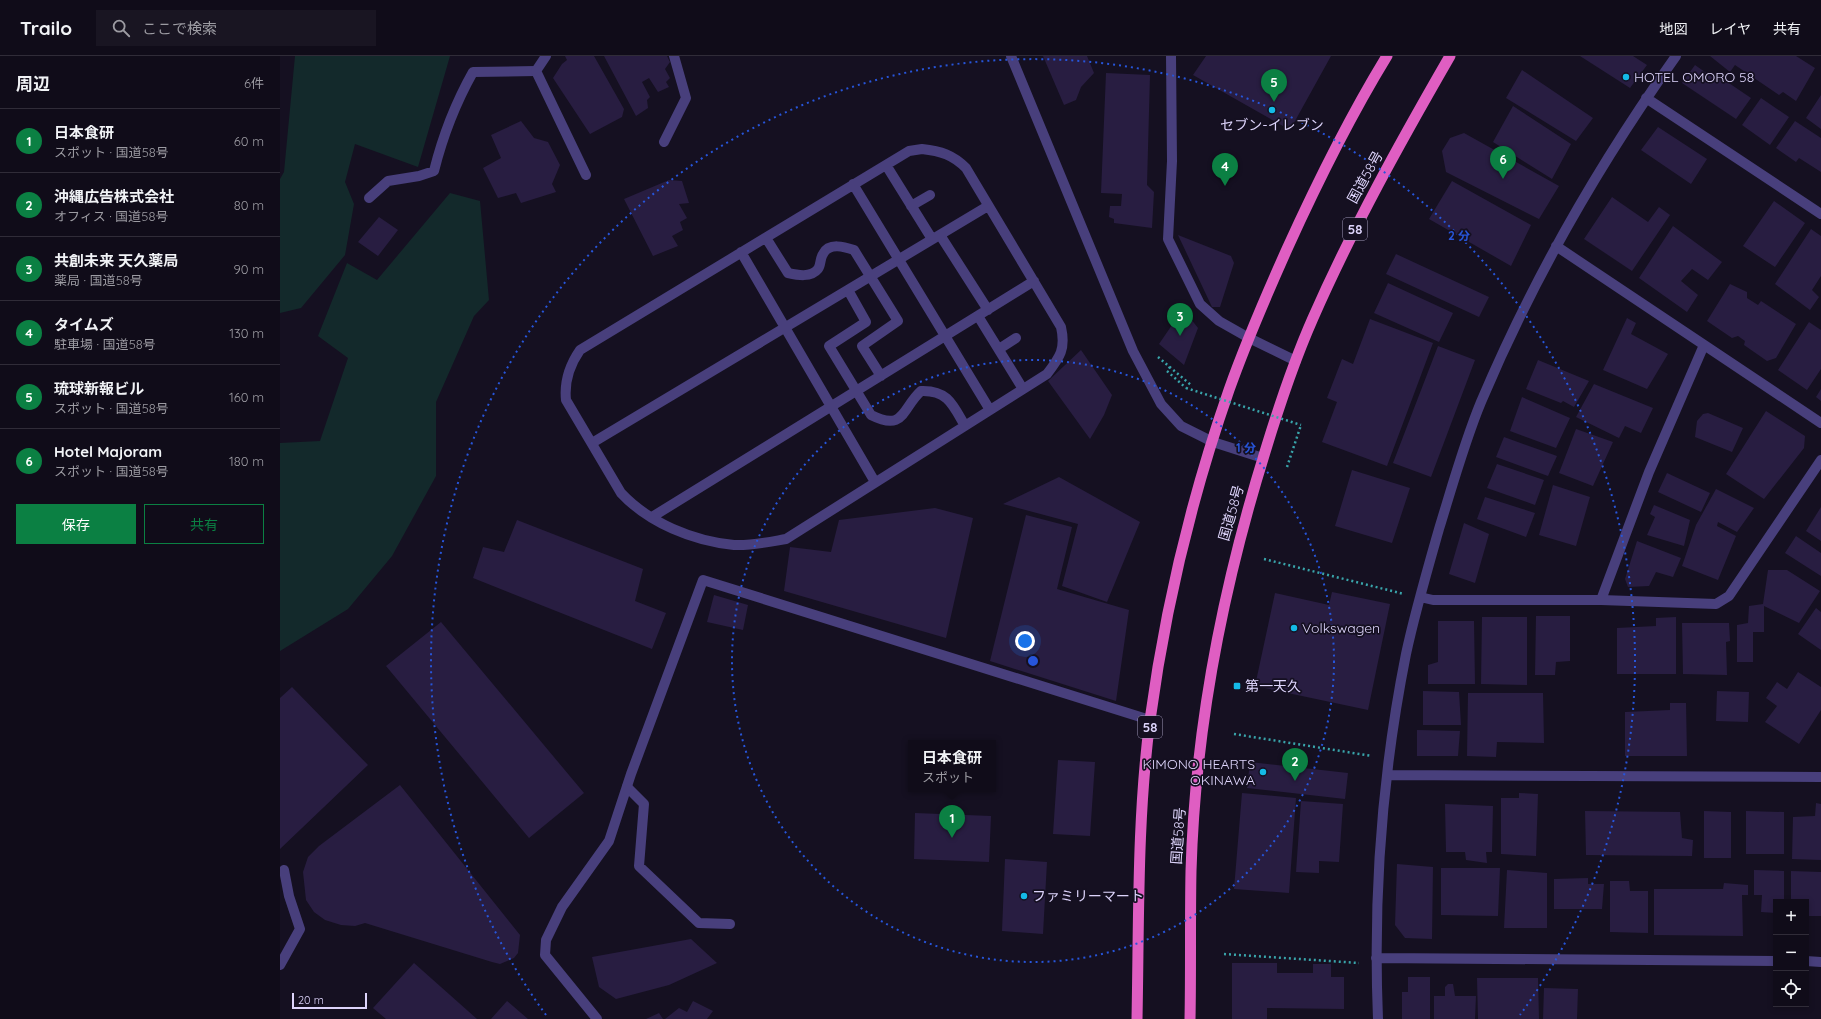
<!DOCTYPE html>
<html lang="ja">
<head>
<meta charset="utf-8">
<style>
  :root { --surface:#100c19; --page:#191522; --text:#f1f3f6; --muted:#9c9ba2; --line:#302c38; --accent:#0b8043 }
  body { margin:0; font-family:Quicksand,"Noto Sans JP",sans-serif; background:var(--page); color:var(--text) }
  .controls { position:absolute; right:12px; bottom:12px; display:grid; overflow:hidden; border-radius:0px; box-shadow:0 2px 6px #0003 }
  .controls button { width:36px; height:36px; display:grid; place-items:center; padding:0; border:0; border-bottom:1px solid var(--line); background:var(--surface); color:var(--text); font:20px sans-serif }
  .scale { position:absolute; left:12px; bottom:10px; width:75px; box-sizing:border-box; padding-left:4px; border:2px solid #ddd4fb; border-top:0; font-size:11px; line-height:14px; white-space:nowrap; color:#ddd4fb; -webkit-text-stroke:3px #151021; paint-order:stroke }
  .you { position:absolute; left:745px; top:585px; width:14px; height:14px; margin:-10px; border:3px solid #fff; border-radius:50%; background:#1a73e8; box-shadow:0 0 0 6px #1a73e833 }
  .badge { display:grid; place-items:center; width:26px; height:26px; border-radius:50%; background:var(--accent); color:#fff; font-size:13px; font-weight:700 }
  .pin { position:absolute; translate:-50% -33px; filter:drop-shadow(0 1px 2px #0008) }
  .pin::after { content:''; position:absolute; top:21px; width:14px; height:12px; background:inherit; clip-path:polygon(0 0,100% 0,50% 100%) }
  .popup { position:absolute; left:628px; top:684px; width:88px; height:52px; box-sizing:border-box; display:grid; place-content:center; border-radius:0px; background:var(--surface); filter:drop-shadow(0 1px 3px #0005); font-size:13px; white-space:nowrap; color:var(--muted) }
  .popup b { font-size:15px; color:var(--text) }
  .popup::after { content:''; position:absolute; left:50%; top:100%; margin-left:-8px; border:8px solid transparent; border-top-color:var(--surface) }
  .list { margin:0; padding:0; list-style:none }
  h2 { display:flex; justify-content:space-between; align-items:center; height:52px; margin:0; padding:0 16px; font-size:17px }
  h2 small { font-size:13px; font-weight:400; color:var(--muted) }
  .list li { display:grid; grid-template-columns:26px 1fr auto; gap:12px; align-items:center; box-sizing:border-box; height:64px; padding:0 16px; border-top:1px solid var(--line) }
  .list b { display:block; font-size:15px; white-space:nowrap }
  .list p { margin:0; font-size:13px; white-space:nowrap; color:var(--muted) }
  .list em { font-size:13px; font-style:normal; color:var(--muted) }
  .actions { display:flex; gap:8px; padding:12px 16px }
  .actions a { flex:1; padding:9px 0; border:1px solid var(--accent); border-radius:0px; text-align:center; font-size:14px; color:var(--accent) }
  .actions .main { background:var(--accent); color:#fff }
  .icon { flex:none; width:22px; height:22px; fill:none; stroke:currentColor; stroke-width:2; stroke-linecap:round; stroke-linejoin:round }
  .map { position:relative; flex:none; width:1541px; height:963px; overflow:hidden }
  header { display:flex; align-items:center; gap:24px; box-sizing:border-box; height:56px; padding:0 20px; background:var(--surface); border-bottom:1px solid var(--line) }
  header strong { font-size:19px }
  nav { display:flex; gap:22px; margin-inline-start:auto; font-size:14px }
  .search { width:280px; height:36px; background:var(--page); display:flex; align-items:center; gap:10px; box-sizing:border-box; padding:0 14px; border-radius:0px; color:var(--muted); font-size:15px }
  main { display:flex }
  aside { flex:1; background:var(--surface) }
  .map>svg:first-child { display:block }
  .green { fill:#13292b }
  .building { fill:#281d41 }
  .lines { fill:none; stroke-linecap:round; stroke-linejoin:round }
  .path { stroke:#39a4aa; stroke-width:2.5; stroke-dasharray:2 3; stroke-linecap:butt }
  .service { stroke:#483f7c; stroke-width:10 }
  .minor { stroke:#483f7c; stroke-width:10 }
  .trunk { stroke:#df5ec2; stroke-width:11 }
  .path-bridge { stroke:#39a4aa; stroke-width:2.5; stroke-dasharray:2 3; stroke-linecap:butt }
  .ring { fill:none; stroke:#2755da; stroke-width:2; stroke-dasharray:2 4 }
  .poi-dot { fill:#14bae7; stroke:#151021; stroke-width:1.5 }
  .labels { text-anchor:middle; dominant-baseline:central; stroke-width:3.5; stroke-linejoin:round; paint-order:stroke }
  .shield { fill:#151021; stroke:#a199ba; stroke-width:1 }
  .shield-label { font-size:13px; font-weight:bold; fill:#ddd4fb }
  .poi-label { font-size:14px; fill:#ddd4fb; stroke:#151021; text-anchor:start }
  .street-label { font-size:14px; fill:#ddd4fb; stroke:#151021 }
  .centre { fill:#2755da; stroke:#151021; stroke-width:2 }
  .ring-label { font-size:12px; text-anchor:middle; font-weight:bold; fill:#2755da; stroke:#151021; stroke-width:3.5; stroke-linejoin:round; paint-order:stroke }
</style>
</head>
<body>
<header>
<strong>Trailo</strong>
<div class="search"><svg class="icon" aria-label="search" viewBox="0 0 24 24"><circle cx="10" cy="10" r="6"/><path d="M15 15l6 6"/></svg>ここで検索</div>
<nav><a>地図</a><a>レイヤ</a><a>共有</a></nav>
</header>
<main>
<aside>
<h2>周辺<small>6件</small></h2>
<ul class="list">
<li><span class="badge">1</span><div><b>日本食研</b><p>スポット · 国道58号</p></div><em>60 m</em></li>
<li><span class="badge">2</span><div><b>沖縄広告株式会社</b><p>オフィス · 国道58号</p></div><em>80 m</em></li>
<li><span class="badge">3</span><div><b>共創未来 天久薬局</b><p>薬局 · 国道58号</p></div><em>90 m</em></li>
<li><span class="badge">4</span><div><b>タイムズ</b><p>駐車場 · 国道58号</p></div><em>130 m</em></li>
<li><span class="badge">5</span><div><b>琉球新報ビル</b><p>スポット · 国道58号</p></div><em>160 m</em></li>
<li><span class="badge">6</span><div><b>Hotel Majoram</b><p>スポット · 国道58号</p></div><em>180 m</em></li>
</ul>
<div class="actions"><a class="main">保存</a><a>共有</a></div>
</aside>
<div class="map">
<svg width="1541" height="963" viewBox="0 0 1541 963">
  <rect width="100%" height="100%" fill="#151021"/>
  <!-- green -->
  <path class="green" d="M15,0H170L138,111L75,88L65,126L74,148L65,199L21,252L0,257V123L4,116Z
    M170,137L200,145L209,244L194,260L156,346V420L112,500L68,553L0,595V387L40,385L68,302L38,280L67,207L97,224Z"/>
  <!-- building -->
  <path class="building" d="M285,0H314L344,53L342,61L310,78L273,22L282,8L287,4Z
    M324,0H387L390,6L385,13L390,22L386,26L389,31L378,36L369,22L362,26L370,41L367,44L368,52L356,60Z
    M763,0H807L814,17L801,31L796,44L784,49Z
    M926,0H1051L1010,74L913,19Z
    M1300,0H1353L1367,9L1350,32Z
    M1430,0H1516L1535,12L1516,45L1503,36L1499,39L1455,9L1450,16Z
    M1415,9L1432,21L1434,17L1471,42L1456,63L1402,27Z
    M1242,14L1313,62L1296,85L1226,42Z
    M826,17L870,19L867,129L874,136L872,172L834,167V163L829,161L830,150H841L842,138L821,137Z
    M1541,39V73L1526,62Z
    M1481,42L1509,61L1490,89L1462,69Z
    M1233,50L1291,88L1272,123L1213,86Z
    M241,65L254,82L268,86L280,109L272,128L276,136L241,147L236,137L218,142L203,112L221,102L211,79Z
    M1515,65L1541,82V116L1519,102L1516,106L1496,92Z
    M1378,71L1427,103L1411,128L1361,94Z
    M1184,77L1279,130L1259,163L1166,116L1162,95L1170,82Z
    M389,124L402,125L409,147L399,148L407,162L400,166L403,174L392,180L398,190L373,200L344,143Z
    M1172,125L1251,169L1231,210L1149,163Z
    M1332,141L1368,166L1379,151L1390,159L1352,215L1304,183Z
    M1494,145L1525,167L1495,211L1463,190Z
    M99,161L118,174L98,200L78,186Z
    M1393,170L1442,206L1428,224L1412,213L1401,225L1418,239L1407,256L1359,222Z
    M1531,173L1541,180V220L1532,234L1539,241L1530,254L1495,228Z
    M898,179L951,200L954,207L940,251H932Z
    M1116,198L1209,241L1199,261L1106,218Z
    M1108,227L1173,257L1159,286L1094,257Z
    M1450,228L1467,236V242L1478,249L1481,245L1516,268L1496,302L1487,305L1464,289L1465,285L1458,280L1452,282L1427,265Z
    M903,253L918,272L904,309L879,288Z
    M1347,262L1356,267L1351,278L1388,298L1367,333L1323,314Z
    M1090,263L1153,287L1107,410L1042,386L1057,346L1047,342L1062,303L1073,308Z
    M1529,266L1541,274V313L1527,334L1498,314Z
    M1158,290L1195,304L1151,421L1113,407Z
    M801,294L832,339L824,359L810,383L768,325Z
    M1258,304L1309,325L1294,351L1283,345L1281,347L1246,333Z
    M1314,328L1373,352L1361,377L1345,370L1339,382L1296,361Z
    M1541,333V345L1536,341Z
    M1242,341L1290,362L1276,392L1230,375Z
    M1486,355L1525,380L1524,392L1484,443L1446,418Z
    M1428,357L1463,372L1452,396L1415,381L1417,365L1423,358Z
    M1296,373L1333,386L1313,430L1279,417Z
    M1224,381L1277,400L1268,420L1216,401Z
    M1217,408L1264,424L1255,449L1207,432Z
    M1072,414L1130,432L1112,487L1055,470Z
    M1387,417L1430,437L1421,456L1378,436Z
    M779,421L860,466L827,546L782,530L798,468L723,448Z
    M1273,429L1310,441L1296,490L1259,479Z
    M1436,433L1474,452L1457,476L1438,466L1437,470L1456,480L1438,524L1402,510L1416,469Z
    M1205,441L1255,457L1246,481L1197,463Z
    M1374,449L1410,464L1404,490L1367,479L1375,461L1370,458Z
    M1541,451V485L1526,475Z
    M655,452L693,462L666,582L504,535L510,491L551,496L559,464Z
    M746,459L792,471L777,533L849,554L836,645L710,605Z
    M237,464L363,513L355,545L386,557L372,593L193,522L203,491L224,496Z
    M1184,467L1209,478L1195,527L1169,518Z
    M1516,480L1541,497V520L1505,497Z
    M1357,485L1401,502L1393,521L1376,516L1369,530L1348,531L1345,523Z
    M1488,514H1507L1540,535L1519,567L1484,550V576H1473V606H1457V569L1468,567L1469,550L1483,548Z
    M1052,536L1110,548L1088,654L975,630L995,537L1049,549Z
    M434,539L468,549L463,574L427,566Z
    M1536,552L1541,556V594L1518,578Z
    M1256,560H1290V605L1276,606L1275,619H1255Z
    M1202,561H1247V629L1201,628Z
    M1396,561V618H1337V572L1376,570V562Z
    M1158,565H1194L1195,628H1148V609L1158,606Z
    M161,566L304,737L249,782L106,610Z
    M1402,567H1449L1450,585L1446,586L1447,619L1403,618Z
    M1518,616L1541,631V654L1519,688L1485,666L1497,650L1486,642L1497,626L1507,633Z
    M12,631L88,709L0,793V642Z
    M1143,635L1179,636L1181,669H1143Z
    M1437,635L1469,636L1468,666L1436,665Z
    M1188,637H1263L1264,687L1217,686L1216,701L1187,700Z
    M1390,647H1406L1407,700H1345V656L1390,654Z
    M1137,674L1180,675L1178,700H1137Z
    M778,704L815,706L810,780L773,778Z
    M970,706L1068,717L1065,743L967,732Z
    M120,729L240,879L238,897L234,902L220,908L212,906L85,867L75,870L61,869L45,864L34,856L26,844L23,816L28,801L39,790Z
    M962,737L1016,742L1009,837L954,833Z
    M1239,737L1258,738L1256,800L1221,798V742H1239Z
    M1021,745L1063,748L1059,806L1039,805V817L1016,816Z
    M1536,747L1541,748V804L1512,803L1513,761L1535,760Z
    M1165,748L1213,750L1212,796H1206L1207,807L1186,804L1185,796H1166Z
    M1305,755L1400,756L1402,782L1413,784L1412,800L1306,799Z
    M1424,755L1451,756V802H1424Z
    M1466,755L1504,756V798H1466Z
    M635,757L711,760L709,806L634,803Z
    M725,803L767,806L763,878L722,875Z
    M1117,808L1153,811L1152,883L1125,882L1115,869Z
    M1161,812H1220L1218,860L1161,859Z
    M1227,814L1267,817V872H1224Z
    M1474,814L1504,815V846H1496V857L1481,856L1482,839H1474Z
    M1511,815L1541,816V860H1526V846H1511Z
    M1308,822V828H1324L1322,853H1274V823Z
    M1330,825H1349L1350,835H1368V877L1330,876Z
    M1444,827L1468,829V839H1462L1463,880L1374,879V833H1443Z
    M411,883L437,907L389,929L336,943L319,931L312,901Z
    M134,907L197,963H106L93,952Z
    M952,907H997V917H1033V908H1051V921H1064V953L987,952V963H952Z
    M1128,921H1150V963H1122V936H1128Z
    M1197,922H1258L1259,963H1198Z
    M1168,928H1173L1175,940H1196L1195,963H1154V940H1165V931Z
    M1264,932L1298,933L1297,963H1263Z
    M227,945L248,963H211Z
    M413,945L433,955L427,963H385L399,952L407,956Z
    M379,957L383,963H366Z"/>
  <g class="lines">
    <!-- path -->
    <path class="path" d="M878,301L911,329
      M890,311L887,315L906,332
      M1007,411L1021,369
      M984,503L1124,538
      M954,678L1092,700
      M944,898L1079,907"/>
    <!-- service -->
    <path class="service" d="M731,0L853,295L881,348L901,370L933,386L983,402
      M642,93C661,95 673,99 686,112L781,271C786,293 780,301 767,318L506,483C489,486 471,490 454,489C413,485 369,467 341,437L286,344C284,325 289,310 300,294L629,95Z
      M606,109L652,183
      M573,128L710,354
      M89,142L108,125L139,120L154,115C163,79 175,48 193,16L256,15
      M631,150L650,139
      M660,179L708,254
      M486,182L508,217C517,219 531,222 538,213C541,209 540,202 543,198C549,186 565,191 574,194L618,265L582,290L601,320
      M461,196L595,426
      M568,234L586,266L549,290L591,359C625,376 622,352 641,335C668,334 673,349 685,370
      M698,260L743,333
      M719,293L736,282
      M312,387L708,150
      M372,461L754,225
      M347,731L364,748L359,810L419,867L450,868
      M0,909L20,873L9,840L4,814"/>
    <!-- minor -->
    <path class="minor" d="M266,0L256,15L306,119
      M891,0L892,105L888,183L920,248L939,265L969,282L1016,305
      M1366,42L1541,158
      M384,86L406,42L394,0
      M1276,190L1541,367
      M1140,541L1153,544H1321L1436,548L1449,540L1541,404
      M1321,544L1369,416L1424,289
      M1108,719L1541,721
      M1096,902L1496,905
      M1526,905L1541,906
      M317,963L265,899L266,884L282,851L329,785L351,718L423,524L870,664
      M1098,963C1093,841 1102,718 1126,598C1135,556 1147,515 1159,473C1172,431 1184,387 1201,346C1253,223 1319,108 1396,0"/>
    <!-- trunk -->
    <path class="trunk" d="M857,963C859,864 857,763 870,664C885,553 912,440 949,334C966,286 986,240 1007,193C1037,127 1069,62 1107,0
      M910,963C911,914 910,865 911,815C915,673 943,531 985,396C999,350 1014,305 1033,262C1073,171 1121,85 1170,0"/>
    <!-- path-bridge -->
    <path class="path-bridge" d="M906,332L1021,369"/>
  </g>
  <!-- distance rings -->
  <g class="ring">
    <circle cx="753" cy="605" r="301"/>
    <path d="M266 959A602 602 0 1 1 1240 959"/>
  </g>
  <!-- markers -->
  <g class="poi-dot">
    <circle cx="1346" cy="21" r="4"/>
    <circle cx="992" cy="54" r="4"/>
    <circle cx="1014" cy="572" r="4"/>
    <rect x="953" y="626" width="8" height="8" rx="2"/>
    <circle cx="983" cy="716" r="4"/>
    <circle cx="744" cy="840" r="4"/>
  </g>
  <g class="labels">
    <!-- shield labels -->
    <g class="shield">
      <rect x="1063" y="162" width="24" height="22" rx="3"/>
      <rect x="858" y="660" width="24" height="22" rx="3"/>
    </g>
    <g class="shield-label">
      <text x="1075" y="173">58</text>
      <text x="870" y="671">58</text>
    </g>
    <!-- poi labels -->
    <g class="poi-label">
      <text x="1354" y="21">HOTEL OMORO 58</text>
      <text x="992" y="69" text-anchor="middle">セブン-イレブン</text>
      <text x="1022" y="572">Volkswagen</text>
      <text x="965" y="630">第一天久</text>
      <text x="975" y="708" text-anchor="end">KIMONO HEARTS<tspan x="975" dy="16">OKINAWA</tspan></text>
      <text x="752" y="840">ファミリーマート</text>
    </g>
    <!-- street labels -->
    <g class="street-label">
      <text transform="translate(1085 121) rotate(-61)">国道58号</text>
      <text transform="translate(951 457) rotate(-74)">国道58号</text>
      <text transform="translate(898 780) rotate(-86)">国道58号</text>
    </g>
  </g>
  <circle cx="753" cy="605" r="6" class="centre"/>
  <g class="ring-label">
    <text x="1179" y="184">2 分</text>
    <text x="966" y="396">1 分</text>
  </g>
</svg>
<div class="controls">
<button>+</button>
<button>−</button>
<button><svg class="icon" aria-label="locate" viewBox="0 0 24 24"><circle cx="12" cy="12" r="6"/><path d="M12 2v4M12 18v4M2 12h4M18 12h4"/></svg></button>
</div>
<div class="scale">20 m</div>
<div class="you"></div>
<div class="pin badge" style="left:672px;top:782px">1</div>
<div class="popup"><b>日本食研</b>スポット</div>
<div class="pin badge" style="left:1015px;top:725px">2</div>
<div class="pin badge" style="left:900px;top:280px">3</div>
<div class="pin badge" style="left:945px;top:130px">4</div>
<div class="pin badge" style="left:994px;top:46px">5</div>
<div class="pin badge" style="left:1223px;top:123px">6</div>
</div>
</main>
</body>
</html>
